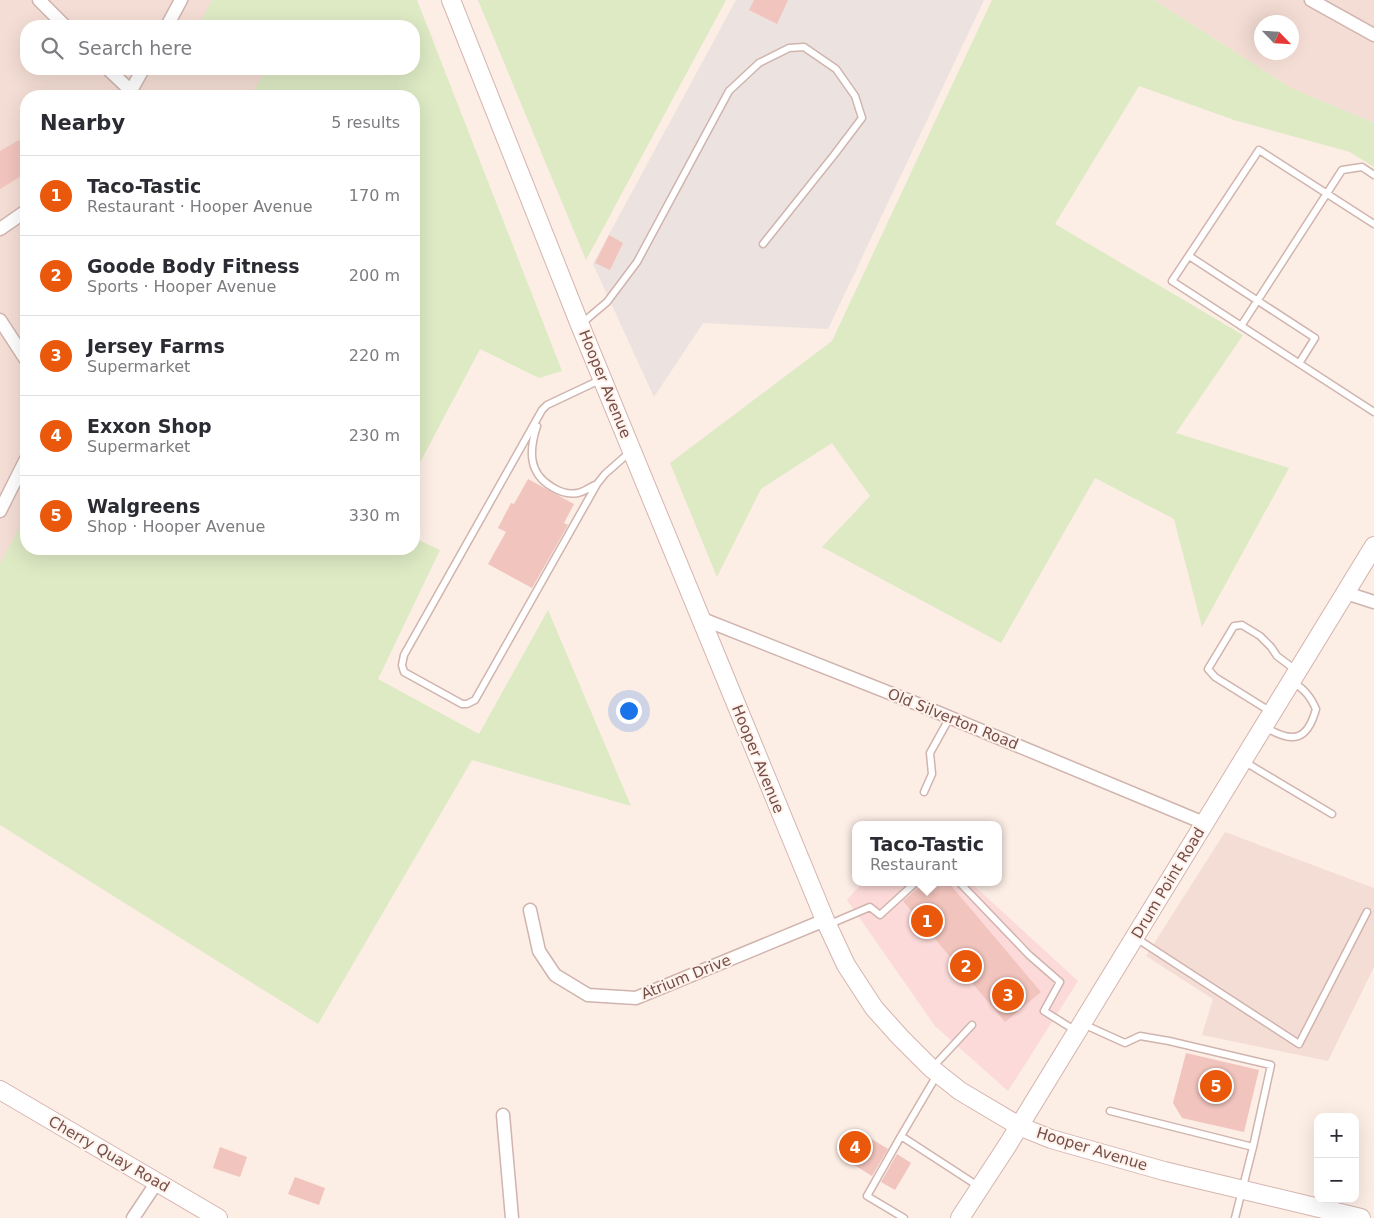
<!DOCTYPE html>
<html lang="en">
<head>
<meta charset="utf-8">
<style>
  :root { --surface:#fff; --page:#f2f2f3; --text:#2b2b33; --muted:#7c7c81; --line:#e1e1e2; --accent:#ea580c }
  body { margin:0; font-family:"DejaVu Sans",sans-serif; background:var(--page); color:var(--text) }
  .controls { position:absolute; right:15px; bottom:15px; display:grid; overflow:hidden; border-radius:10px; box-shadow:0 5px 20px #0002 }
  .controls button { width:45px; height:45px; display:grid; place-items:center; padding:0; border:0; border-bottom:1px solid var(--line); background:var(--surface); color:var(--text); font:25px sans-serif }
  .compass { position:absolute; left:1254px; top:15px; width:45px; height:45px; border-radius:50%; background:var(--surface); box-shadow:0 5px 20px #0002; rotate:115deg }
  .you { position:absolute; left:628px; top:710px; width:18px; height:18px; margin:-12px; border:4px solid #fff; border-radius:50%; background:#1a73e8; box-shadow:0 0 0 8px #1a73e833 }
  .badge { display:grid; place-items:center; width:32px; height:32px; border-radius:50%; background:var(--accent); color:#fff; font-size:16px; font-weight:700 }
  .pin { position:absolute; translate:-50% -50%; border:2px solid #fff; box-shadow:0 1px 5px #0006 }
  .popup { position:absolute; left:852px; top:821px; width:150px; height:65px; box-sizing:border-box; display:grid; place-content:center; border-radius:10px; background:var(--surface); filter:drop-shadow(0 1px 4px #0005); font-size:16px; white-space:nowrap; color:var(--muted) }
  .popup b { font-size:19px; color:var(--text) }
  .popup::after { content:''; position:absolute; left:50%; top:100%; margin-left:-10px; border:10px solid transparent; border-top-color:var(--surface) }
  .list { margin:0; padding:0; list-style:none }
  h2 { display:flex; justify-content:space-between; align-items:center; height:65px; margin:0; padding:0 20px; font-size:21px }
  h2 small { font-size:16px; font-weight:400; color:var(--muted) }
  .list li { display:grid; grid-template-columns:32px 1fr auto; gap:15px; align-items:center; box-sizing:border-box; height:80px; padding:0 20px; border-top:1px solid var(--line) }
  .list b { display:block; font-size:19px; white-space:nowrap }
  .list p { margin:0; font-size:16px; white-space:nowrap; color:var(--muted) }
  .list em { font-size:16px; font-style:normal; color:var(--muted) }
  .icon { flex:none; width:28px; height:28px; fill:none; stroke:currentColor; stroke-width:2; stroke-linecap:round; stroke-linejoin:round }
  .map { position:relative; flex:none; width:1374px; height:1218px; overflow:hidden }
  .search { position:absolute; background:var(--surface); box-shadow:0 5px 20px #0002; left:20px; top:20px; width:400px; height:55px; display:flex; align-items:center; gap:12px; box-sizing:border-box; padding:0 18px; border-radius:20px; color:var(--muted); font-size:19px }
  .panel { position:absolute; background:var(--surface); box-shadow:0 5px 20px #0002; left:20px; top:90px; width:400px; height:465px; border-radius:20px }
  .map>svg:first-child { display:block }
  .residential { fill:#f4ddd4; fill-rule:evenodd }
  .commercial { fill:#fcdad9 }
  .industrial { fill:#ece2df }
  .green { fill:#ddeac4 }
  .building { fill:#f1c4bd }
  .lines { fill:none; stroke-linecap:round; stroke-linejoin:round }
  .lane-casing { stroke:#d0b4ae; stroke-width:9 }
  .street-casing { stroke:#d0b4ae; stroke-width:15 }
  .secondary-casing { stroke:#d6b4ae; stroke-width:20 }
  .lane { stroke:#fff; stroke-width:6 }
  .street { stroke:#fff; stroke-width:12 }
  .secondary { stroke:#fff; stroke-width:18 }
  .labels { text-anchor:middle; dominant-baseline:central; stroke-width:4; stroke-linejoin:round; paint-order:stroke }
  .street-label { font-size:15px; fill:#754e4a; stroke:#fff2eb }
</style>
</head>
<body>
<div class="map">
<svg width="1374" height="1218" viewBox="0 0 1374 1218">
  <rect width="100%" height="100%" fill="#fcede5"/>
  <!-- residential -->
  <path class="residential" d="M0,0H319L305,26H26V69H283L268,96H26V549L0,609Z
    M1154,0H1374V123L1291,88ZM1262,22H1292V52H1262Z
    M1225,832L1374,888V967L1328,1061L1202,1035L1213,999L1146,956Z"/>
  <!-- commercial -->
  <path class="commercial" d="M863,882H970L1078,981L1008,1091L935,1026L847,900Z"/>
  <!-- industrial -->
  <path class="industrial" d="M736,0H984L828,329L703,323L654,397L593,264Z"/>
  <!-- green -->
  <path class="green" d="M212,0H417L562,371L539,378L480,349L414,474V96H251L264,73L259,69H414V26H210L202,19Z
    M478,0H726L586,260Z
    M992,0H1154L1291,88L1374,123V167L1350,152L1234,120L1139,86L1055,224L1243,335L1176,433L1289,468L1202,627L1174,519L1095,478L1001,643L822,547L870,496L832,443L761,489L717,577L670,463L832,341Z
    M26,515V549H414V538L440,550L378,679L479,734L548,610L631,806L472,760L318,1024L0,825V564Z"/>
  <!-- building -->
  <path class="building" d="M754,0H788L777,24L749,10Z
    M19,140L26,151V161L21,165L26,173L0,189V151Z
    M609,235L623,243L610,270L595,263Z
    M528,479L574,504L564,523L568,525L532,588L488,564L506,532L498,528L511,503L514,504Z
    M925,882H948L1041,992L1005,1022L903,901Z
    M1186,1053L1259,1070L1244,1132L1182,1118L1173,1103Z
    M857,1130L888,1149L872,1176L840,1156Z
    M220,1147L247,1157L240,1177L213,1168Z
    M897,1154L911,1163L895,1190L881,1182Z
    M295,1177L325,1188L319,1205L288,1194Z"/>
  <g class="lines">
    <defs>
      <path id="lane" d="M1374,224L1259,150L1172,281L1374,412
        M1189,256L1315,338L1300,362
        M581,324L607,302L637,262L729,91L759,63L789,48L804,47L836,69L855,96L862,118L834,155L763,244
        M1241,326L1342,170L1362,167L1374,175
        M602,379L547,405L542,410L404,655L402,665L404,672L462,704H467L475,700L597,484L605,474L631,451
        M537,426C529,450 528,473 552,487C560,492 568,495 578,493C584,492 590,487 595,485
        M1271,712L1215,677L1208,669L1234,626L1242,625L1260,636L1271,647L1277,656L1297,671
        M1265,727C1292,743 1307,742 1316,709C1310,696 1305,690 1293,682
        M1245,762L1332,814
        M924,792L932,774L930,753L950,717
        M959,882L1029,955L1060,982L1044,1011L1076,1031
        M830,924L870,907L880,915L916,882
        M1136,938L1299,1044L1367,912
        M1083,1024L1125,1043L1140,1036L1169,1041L1271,1065L1253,1147
        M932,1068L972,1025
        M1110,1111L1253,1147L1235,1218
        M901,1136L937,1075
        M904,1218L867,1196L901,1136L978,1186"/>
      <path id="street" d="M39,0L65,26
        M1311,0L1374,35
        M167,26L181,0
        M108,69L131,91
        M128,96L143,69
        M0,229L26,211
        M0,320L26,360
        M0,511L26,459
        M1346,593L1374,602
        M700,618L915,703L1204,823
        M530,910L539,951L555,975L588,995L636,998L825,920
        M503,1115L512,1218
        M133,1218L157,1182"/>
      <path id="secondary" d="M451,0L580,325L825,920L846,965L874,1008L900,1037L931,1068L960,1091L1019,1126L1051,1139L1164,1171L1361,1218
        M0,1090L218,1218
        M960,1218L1007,1146L1374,546"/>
    </defs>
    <!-- lane casing -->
    <use href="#lane" class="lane-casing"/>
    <!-- street casing -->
    <use href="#street" class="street-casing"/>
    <!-- secondary casing -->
    <use href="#secondary" class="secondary-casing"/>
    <!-- lane -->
    <use href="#lane" class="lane"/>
    <!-- street -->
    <use href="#street" class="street"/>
    <!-- secondary -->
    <use href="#secondary" class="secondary"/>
  </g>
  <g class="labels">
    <!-- street labels -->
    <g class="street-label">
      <text transform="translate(605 384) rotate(68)">Hooper Avenue</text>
      <text transform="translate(953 719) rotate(22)">Old Silverton Road</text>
      <text transform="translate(758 759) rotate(68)">Hooper Avenue</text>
      <text transform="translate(1168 883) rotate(-59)">Drum Point Road</text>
      <text transform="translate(686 977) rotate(-22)">Atrium Drive</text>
      <text transform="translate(1092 1149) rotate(17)">Hooper Avenue</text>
      <text transform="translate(109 1154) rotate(30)">Cherry Quay Road</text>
    </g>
  </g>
</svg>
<div class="controls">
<button>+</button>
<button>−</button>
</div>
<svg class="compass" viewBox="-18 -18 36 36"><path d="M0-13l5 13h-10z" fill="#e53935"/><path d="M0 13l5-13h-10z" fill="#7c7c81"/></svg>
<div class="you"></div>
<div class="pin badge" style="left:927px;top:921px">1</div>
<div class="popup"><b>Taco-Tastic</b>Restaurant</div>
<div class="pin badge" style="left:966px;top:966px">2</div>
<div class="pin badge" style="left:1008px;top:995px">3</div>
<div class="pin badge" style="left:855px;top:1147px">4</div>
<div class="pin badge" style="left:1216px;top:1086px">5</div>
<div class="search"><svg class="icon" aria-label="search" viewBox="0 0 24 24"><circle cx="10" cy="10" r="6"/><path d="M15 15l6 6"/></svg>Search here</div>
<section class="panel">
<h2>Nearby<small>5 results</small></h2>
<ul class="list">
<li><span class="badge">1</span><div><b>Taco-Tastic</b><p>Restaurant · Hooper Avenue</p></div><em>170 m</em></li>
<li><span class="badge">2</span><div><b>Goode Body Fitness</b><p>Sports · Hooper Avenue</p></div><em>200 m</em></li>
<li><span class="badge">3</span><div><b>Jersey Farms</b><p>Supermarket</p></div><em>220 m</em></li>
<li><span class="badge">4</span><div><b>Exxon Shop</b><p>Supermarket</p></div><em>230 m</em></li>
<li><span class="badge">5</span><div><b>Walgreens</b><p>Shop · Hooper Avenue</p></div><em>330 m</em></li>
</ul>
</section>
</div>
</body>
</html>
